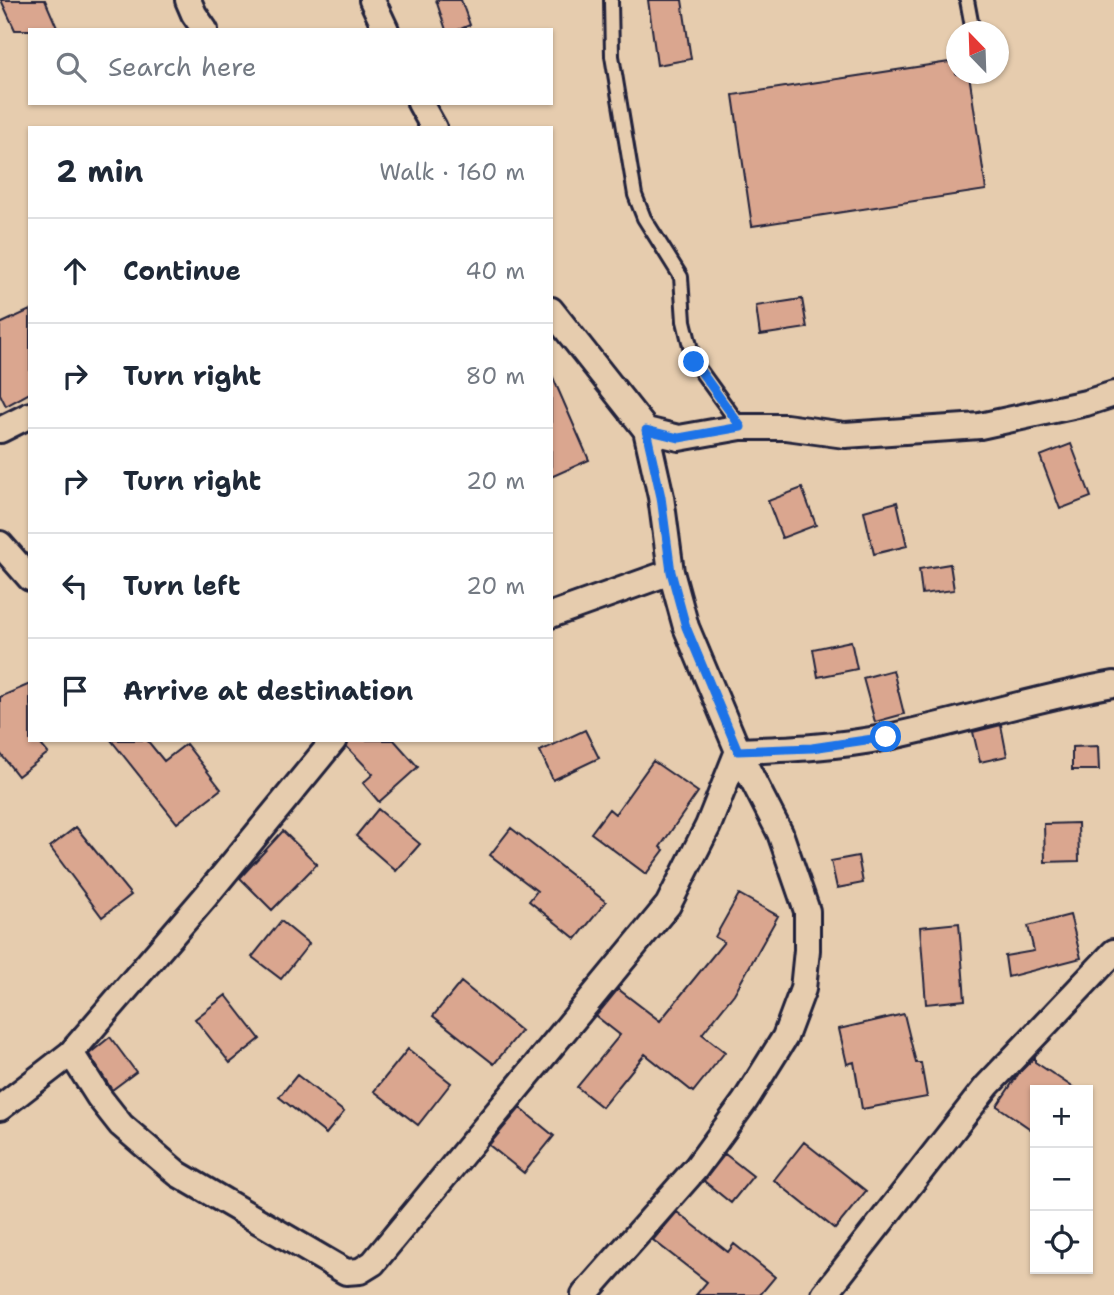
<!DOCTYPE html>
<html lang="en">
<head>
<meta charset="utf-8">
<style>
  :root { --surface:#fff; --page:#f2f2f3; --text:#1f2937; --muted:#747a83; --line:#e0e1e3 }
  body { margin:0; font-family:"Shantell Sans",sans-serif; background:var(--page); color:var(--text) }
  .controls { position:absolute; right:21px; bottom:21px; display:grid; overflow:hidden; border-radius:0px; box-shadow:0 2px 5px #0004 }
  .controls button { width:63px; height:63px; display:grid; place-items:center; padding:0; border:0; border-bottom:2px solid var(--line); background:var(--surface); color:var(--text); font:35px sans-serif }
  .compass { position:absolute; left:946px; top:21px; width:63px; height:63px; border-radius:50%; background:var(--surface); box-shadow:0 2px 5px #0004; rotate:337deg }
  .stop { position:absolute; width:21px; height:21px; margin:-16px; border:5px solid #1a73e8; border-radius:50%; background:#fff }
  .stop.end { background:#1a73e8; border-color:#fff; box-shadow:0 2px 7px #0008 }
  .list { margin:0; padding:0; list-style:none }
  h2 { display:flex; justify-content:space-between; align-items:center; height:91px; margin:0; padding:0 28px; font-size:30px }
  h2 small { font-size:23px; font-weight:400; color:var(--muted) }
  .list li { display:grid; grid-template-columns:46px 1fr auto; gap:21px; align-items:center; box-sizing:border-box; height:105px; padding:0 28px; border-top:2px solid var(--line) }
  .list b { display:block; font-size:26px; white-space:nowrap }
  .list em { font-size:23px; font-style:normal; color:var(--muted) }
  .icon { flex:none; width:38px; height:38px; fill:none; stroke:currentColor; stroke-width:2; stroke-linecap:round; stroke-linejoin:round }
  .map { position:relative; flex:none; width:1114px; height:1295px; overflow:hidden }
  .search { position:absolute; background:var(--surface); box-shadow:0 2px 5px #0004; left:28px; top:28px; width:525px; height:77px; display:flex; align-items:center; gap:18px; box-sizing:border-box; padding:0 24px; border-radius:0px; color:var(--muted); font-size:26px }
  .panel { position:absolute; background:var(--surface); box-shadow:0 2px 5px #0004; left:28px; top:126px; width:525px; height:616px; border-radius:0px }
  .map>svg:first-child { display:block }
  .building { fill:#daa68f; stroke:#22223b; stroke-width:2 }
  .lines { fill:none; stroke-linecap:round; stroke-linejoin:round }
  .service-casing { stroke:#22223b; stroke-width:18 }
  .minor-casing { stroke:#22223b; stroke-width:30 }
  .service { stroke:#e6ccae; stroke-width:12 }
  .minor { stroke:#e6ccae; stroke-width:24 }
  .route { stroke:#1a73e8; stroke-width:9 }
</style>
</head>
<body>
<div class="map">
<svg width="1114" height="1295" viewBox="0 0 1114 1295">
  <rect width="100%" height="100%" fill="#e6ccae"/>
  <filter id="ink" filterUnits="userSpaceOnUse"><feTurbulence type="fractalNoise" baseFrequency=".0143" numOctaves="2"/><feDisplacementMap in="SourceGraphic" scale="14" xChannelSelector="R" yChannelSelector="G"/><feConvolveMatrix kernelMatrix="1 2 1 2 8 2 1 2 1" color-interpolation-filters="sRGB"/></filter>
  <g filter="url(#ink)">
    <!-- building -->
    <path class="building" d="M1,0H45L58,30H15Z
      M436,0H461L470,25L458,30H446Z
      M648,0H682L691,59L657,65Z
      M956,61V74H969L986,190L752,226L733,95Z
      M802,299L807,328L760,335L756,306Z
      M30,310V393L6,406L0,394V324Z
      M551,373L589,460L551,477Z
      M1071,444L1091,497L1060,509L1040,456Z
      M802,488L816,525L782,538L768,501Z
      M897,502L907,546L874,554L864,511Z
      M950,564L954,590L922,594L919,569Z
      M851,641L857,669L818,677L813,649Z
      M893,670L904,714L875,722L863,678Z
      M30,684V740H37L48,753L18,776L0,753V697Z
      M1001,725L1007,756L980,762L973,732Z
      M585,730L599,758L553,780L540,751Z
      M111,740H147L164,761L186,744L221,789L177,823Z
      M349,740H394L418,767L379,802L363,783L373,774L347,747Z
      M1098,746L1099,770H1072V747Z
      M653,761L698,792L660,847L664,850L646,874L591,833L609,809L615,814Z
      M378,809L420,844L396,871L356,836Z
      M1078,823L1079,861L1045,862L1044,824Z
      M76,827L131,895L102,917L50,847Z
      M511,828L606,902L576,939L529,901L537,891L490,855Z
      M283,831L317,864L272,910L240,878Z
      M858,856L863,883L837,888L831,861Z
      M739,894L778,916L734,994L702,1034L725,1052L693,1092L645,1054L602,1107L577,1087L620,1035L596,1016L618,989L660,1021L724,942L715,937Z
      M1070,915L1081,958L1008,977L1005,956L1034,951L1028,926Z
      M281,921L309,944L281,979L252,957Z
      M959,923L965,1000L926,1004L920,927Z
      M461,982L521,1031L494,1064L433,1016Z
      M226,995L260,1039L230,1063L195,1019Z
      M904,1014L916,1063H921L927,1097L862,1109L854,1062L847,1064L839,1029Z
      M110,1037L136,1072L112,1090L89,1054Z
      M408,1049L451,1083L418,1125L374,1091Z
      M1035,1057V1062L1077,1090H1035V1132L997,1106L1019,1073Z
      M297,1075L344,1112L326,1134L279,1097Z
      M520,1108L554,1136L524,1173L489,1145Z
      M804,1142L866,1191L835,1229L774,1180Z
      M725,1154L753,1176L731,1203L704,1181Z
      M677,1212L728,1252L734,1244L775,1277L760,1295H696L707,1282L653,1240Z"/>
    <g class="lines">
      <defs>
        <path id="service" d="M611,0L612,56L635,195L644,218L681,277L684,321L694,362L741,427
          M967,0L973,32"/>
        <path id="minor" d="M188,0L194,14L205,30
          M372,0L386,30
          M420,103L434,128
          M551,310L646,430L661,497L671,572L686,627L738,751L780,833L807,911V950L803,989L785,1037L745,1101L696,1168L584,1295
          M0,430L30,415
          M646,430L679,438L741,427H786L845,435L980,426L1086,403L1114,394
          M0,544L30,578
          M551,615L671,572
          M71,1053L99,1097L121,1125L178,1174L346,1272L360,1271L373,1263L668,905L708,826L738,751C788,749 838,747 888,737C964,721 1038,697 1114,684
          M0,1108L71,1053L206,896L334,740
          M824,1295L987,1086L1114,952"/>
      </defs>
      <!-- service casing -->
      <use href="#service" class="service-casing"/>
      <!-- minor casing -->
      <use href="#minor" class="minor-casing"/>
      <!-- service -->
      <use href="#service" class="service"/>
      <!-- minor -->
      <use href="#minor" class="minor"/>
    </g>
  </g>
  <g class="lines" filter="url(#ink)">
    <!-- route -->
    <path class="route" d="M694,362L741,427L679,438L646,430L661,497L671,572L686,627L738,751L812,748L886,737"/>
  </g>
</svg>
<div class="controls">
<button>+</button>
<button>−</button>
<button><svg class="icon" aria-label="locate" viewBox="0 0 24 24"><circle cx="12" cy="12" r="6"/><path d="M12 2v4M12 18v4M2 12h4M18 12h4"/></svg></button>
</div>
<svg class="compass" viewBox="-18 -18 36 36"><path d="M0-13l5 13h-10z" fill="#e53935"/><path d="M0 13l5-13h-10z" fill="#747a83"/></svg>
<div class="stop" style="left:886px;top:737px"></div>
<div class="stop end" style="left:694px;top:362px"></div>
<div class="search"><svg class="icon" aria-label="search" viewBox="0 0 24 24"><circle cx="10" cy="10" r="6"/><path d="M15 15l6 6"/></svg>Search here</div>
<section class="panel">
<h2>2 min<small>Walk · 160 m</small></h2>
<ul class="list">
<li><svg class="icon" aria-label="ahead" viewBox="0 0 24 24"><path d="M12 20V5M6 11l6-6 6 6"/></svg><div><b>Continue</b></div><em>40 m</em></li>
<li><svg class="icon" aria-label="right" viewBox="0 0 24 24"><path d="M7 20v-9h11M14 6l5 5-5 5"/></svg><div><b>Turn right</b></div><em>80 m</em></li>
<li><svg class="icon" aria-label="right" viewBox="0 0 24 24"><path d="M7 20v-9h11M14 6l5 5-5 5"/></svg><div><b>Turn right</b></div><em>20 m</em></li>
<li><svg class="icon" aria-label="left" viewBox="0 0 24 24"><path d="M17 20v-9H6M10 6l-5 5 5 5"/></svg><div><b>Turn left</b></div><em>20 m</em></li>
<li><svg class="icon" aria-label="arrive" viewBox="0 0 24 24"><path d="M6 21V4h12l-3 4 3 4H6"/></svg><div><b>Arrive at destination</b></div></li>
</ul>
</section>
</div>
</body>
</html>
